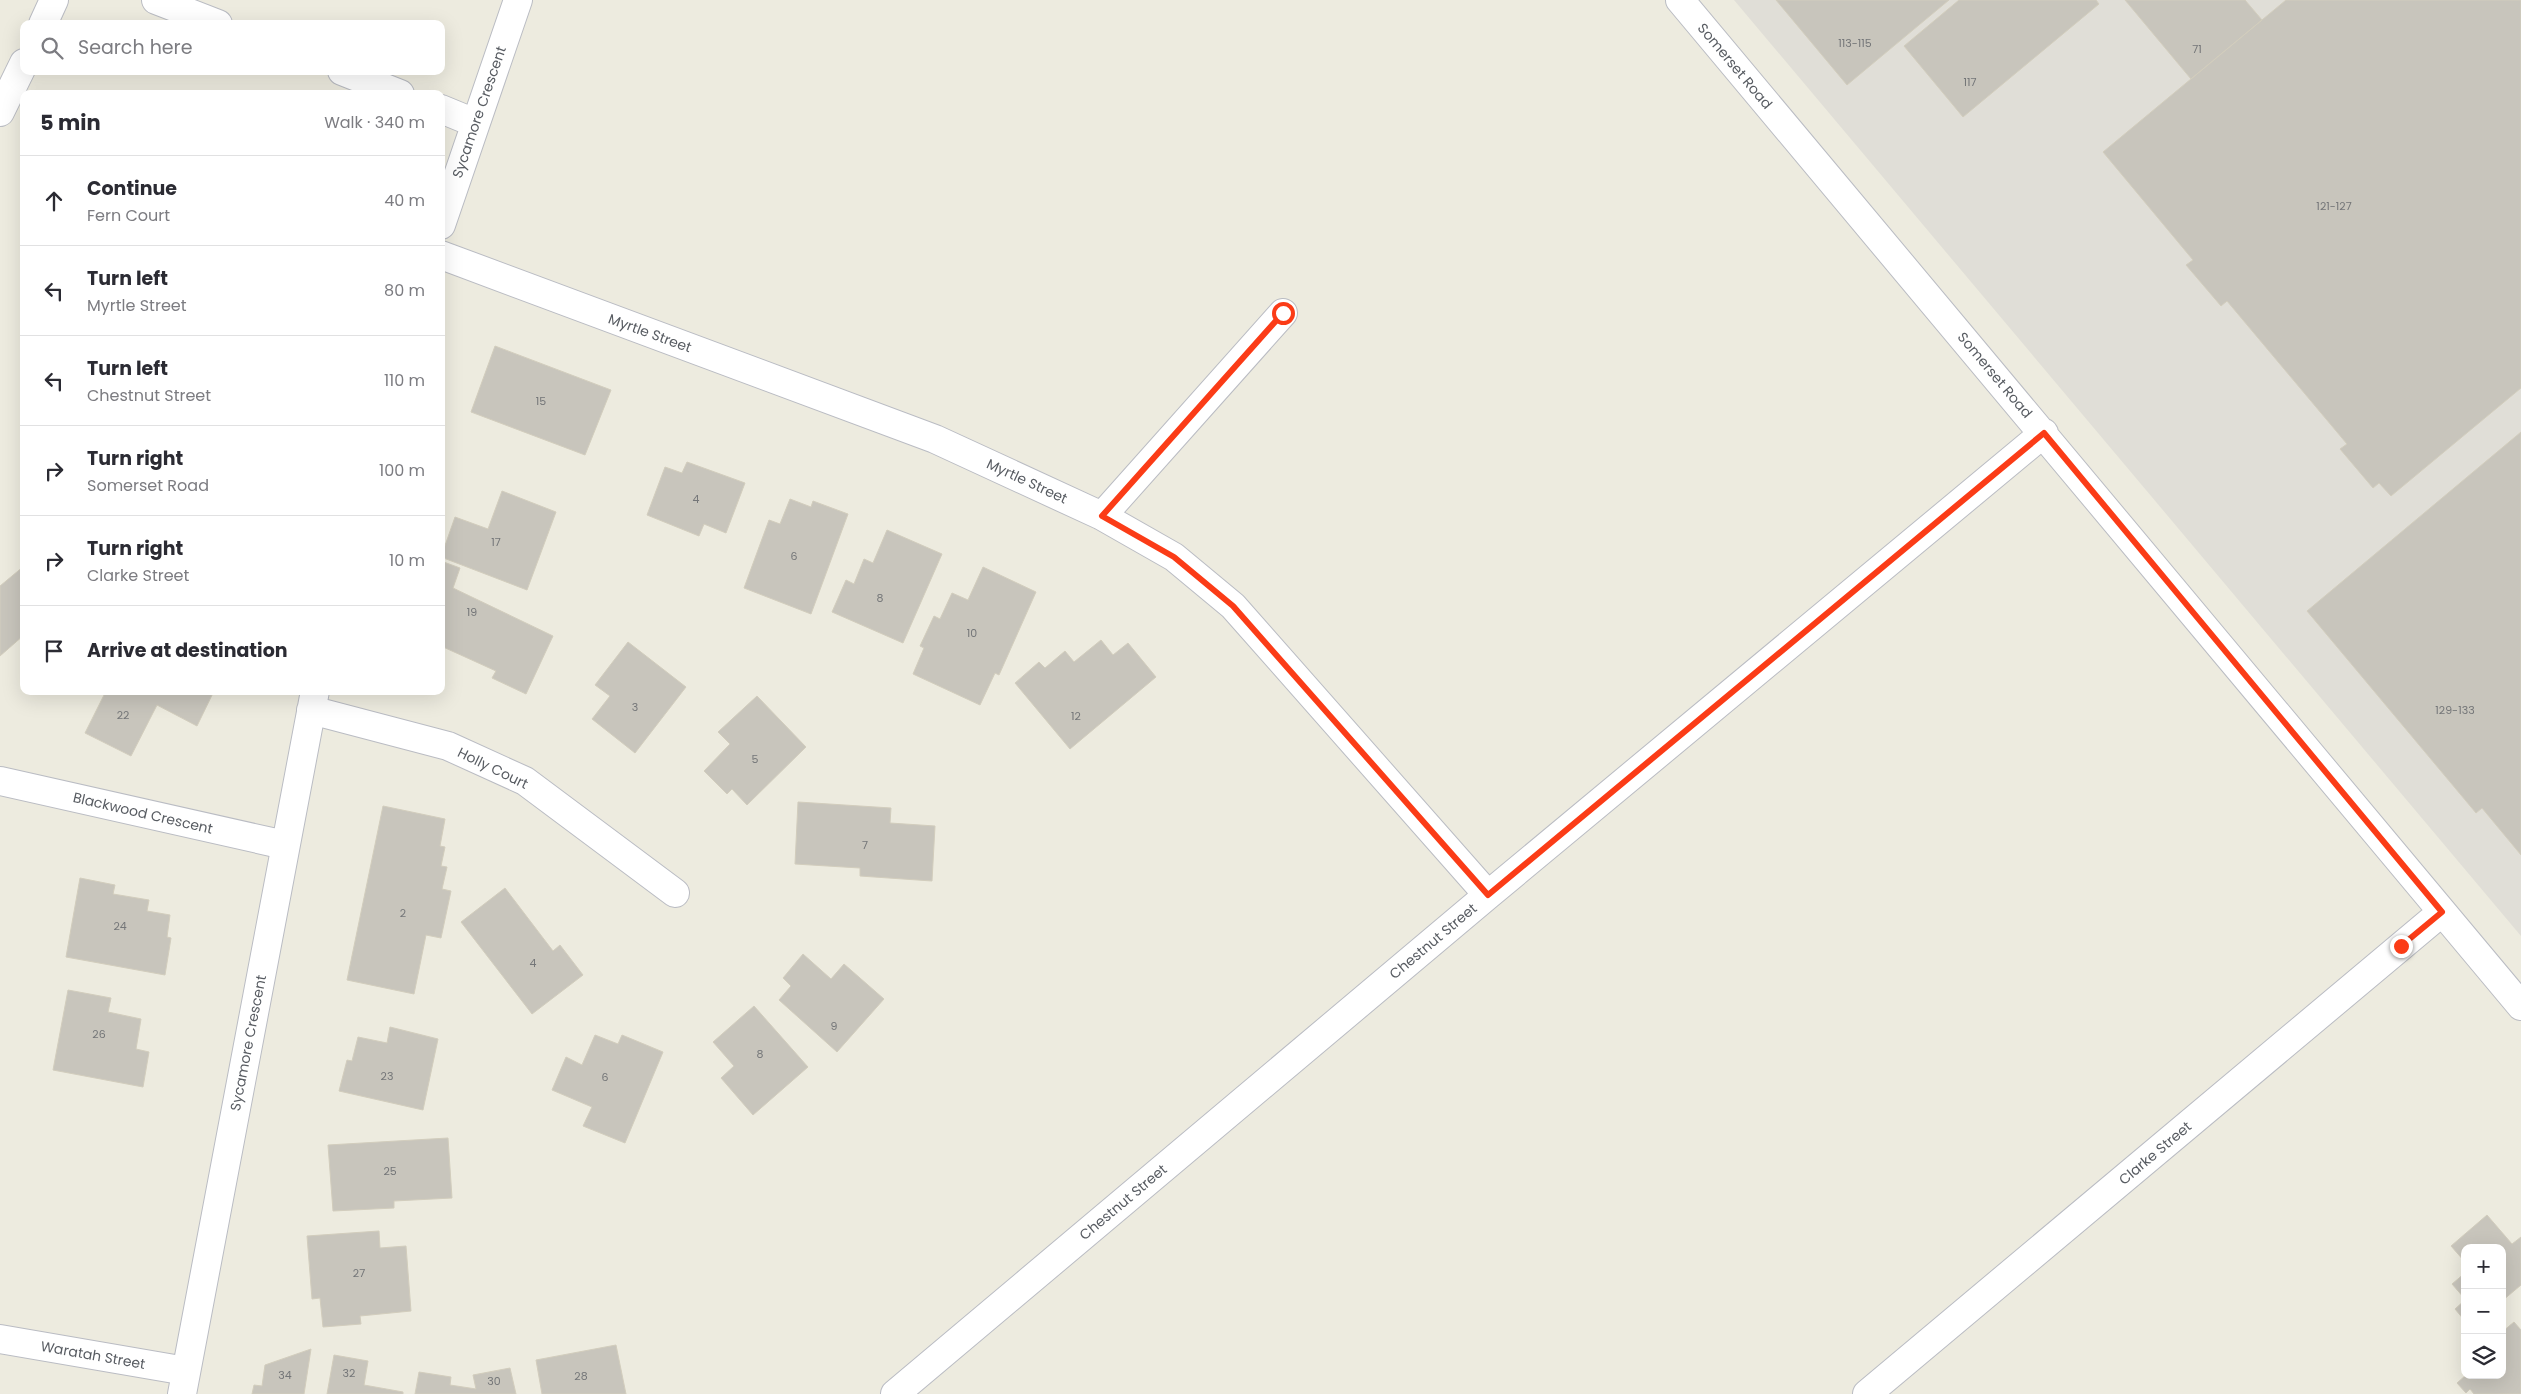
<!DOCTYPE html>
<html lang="en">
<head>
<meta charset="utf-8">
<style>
  :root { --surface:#fff; --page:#f7f7f7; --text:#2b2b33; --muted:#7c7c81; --line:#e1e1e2 }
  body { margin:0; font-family:Poppins,sans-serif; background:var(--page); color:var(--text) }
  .controls { position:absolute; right:15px; bottom:15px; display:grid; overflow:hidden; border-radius:10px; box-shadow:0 5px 20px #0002 }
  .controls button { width:45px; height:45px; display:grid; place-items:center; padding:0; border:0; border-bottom:1px solid var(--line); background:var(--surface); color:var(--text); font:25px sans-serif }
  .stop { position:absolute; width:15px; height:15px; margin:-11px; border:4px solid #fb3c17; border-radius:50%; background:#fff }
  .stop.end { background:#fb3c17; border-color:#fff; box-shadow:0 1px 5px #0008 }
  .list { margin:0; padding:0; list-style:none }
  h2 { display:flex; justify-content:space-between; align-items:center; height:65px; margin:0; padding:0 20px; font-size:21px }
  h2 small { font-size:16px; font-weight:400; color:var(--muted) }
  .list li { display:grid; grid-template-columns:32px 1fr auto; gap:15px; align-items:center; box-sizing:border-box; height:90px; padding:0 20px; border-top:1px solid var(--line) }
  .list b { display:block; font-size:19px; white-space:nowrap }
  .list p { margin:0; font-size:16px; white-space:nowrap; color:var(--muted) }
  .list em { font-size:16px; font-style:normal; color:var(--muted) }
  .icon { flex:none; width:28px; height:28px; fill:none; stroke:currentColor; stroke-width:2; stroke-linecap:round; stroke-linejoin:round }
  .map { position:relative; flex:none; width:2521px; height:1394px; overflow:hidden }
  .search { position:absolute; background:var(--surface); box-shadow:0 5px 20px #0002; left:20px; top:20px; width:425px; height:55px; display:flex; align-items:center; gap:12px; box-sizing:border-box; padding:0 18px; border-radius:10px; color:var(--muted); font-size:19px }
  .panel { position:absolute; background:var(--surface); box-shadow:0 5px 20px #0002; left:20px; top:90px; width:425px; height:605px; border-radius:10px }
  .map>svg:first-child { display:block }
  .industrial { fill:#e0ded7 }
  .building { fill:#c8c5bc; stroke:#d2cdbd }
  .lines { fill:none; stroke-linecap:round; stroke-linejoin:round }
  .minor-casing { stroke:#babcc3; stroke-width:30 }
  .minor { stroke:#fff; stroke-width:28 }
  .route { stroke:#fb3c17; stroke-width:6 }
  .labels { text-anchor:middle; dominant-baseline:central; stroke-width:4.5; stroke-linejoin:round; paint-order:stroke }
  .number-label { font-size:11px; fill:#747678 }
  .street-label { font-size:14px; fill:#585c62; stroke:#fff }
</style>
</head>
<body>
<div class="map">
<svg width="2521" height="1394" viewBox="0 0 2521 1394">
  <rect width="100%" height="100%" fill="#edebdf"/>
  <!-- industrial -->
  <path class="industrial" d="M1734,0H2521V936Z"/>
  <!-- building -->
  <path class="building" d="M1776,0H1949L1847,85Z
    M1959,0H2096L2099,4L1963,117L1904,46Z
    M2125,0H2245L2262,20L2191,79Z
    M2286,0H2521V388L2391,496L2379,483L2373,488L2340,449L2347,444L2227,301L2221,306L2186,265L2193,260L2103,152Z
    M495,346L611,390L585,455L471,412Z
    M2521,432V855L2482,808L2476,813L2307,611Z
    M687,462L745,483L726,533L704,524L699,536L647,515L665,467L682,473Z
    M502,491L556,512L527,590L441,557L455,517L488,529Z
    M790,499L811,507L813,501L848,514L811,614L744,588L769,520L780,524Z
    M887,530L942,554L903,643L832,612L846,580L854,584L864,559L873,563Z
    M441,561L460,568L453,588L553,636L526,694L492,678L496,671L441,646Z
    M24,566V635L0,656V586Z
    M983,567L1036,592L999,675L995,673L980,705L913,674L924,648L920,646L934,616L940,619L952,593L968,600Z
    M1101,640L1113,655L1128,643L1156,677L1070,749L1015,683L1039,662L1045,668L1065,651L1074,662Z
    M628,642L686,687L635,753L592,719L610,696L595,685Z
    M106,691H214L197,726L157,705L131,756L85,733Z
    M757,696L806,747L747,805L732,789L727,794L704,771L730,744L718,732Z
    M798,802L891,808L890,823L935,826L932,881L860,876V868L795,864Z
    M383,806L445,819L440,846L445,847L441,866L447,867L442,889L451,891L441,938L426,935L414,994L347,980Z
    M80,878L115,885L113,894L149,900L147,911L170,915L167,937L171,938L165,975L66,957Z
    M505,888L553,951L560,945L583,975L532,1014L461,922Z
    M803,954L831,979L844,964L884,999L837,1052L779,1000L791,986L783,978Z
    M68,990L111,998L108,1012L141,1019L136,1049L149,1052L143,1087L53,1070Z
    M754,1006L808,1067L753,1115L721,1078L734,1066L713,1042Z
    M390,1027L438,1039L423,1110L339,1091L347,1060L352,1061L358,1037L387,1043Z
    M595,1035L618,1044L622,1035L663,1052L625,1143L583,1126L592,1107L552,1090L566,1057L582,1065Z
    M448,1138L452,1198L394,1201V1208L333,1211L328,1145Z
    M2487,1215L2512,1244L2521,1237V1285L2502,1301V1248H2465V1262L2451,1246Z
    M379,1231L380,1248L406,1246L411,1311L360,1316L361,1324L323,1327L320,1298L312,1299L307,1236Z
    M2465,1273V1299L2452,1284Z
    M2465,1300V1321L2455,1309Z
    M2514,1322L2521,1330V1394H2474L2470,1389L2466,1393L2457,1383L2466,1375H2502V1332Z
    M616,1345L626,1394H542L536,1360Z
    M311,1349L304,1394H252L254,1385L262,1386L265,1365Z
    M334,1355L368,1361L364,1385L403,1392V1394H327Z
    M510,1368L516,1394H415L419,1372L451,1377L450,1385L476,1389L473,1375Z"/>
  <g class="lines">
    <defs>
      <path id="minor" d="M156,0L218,24
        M1680,0L2521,1006
        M43,24L54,0
        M342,71L400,94
        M441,109L475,123
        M0,112L24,63
        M441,225L518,0
        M441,255L935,439L1102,516L1174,557L1233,606L1488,895
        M1102,516L1283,313
        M311,710L448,746L525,781L675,893
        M0,781L285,845
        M0,1339L186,1371
        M182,1394L315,691
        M895,1394L1488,895L2044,433
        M1867,1394L2442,912"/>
    </defs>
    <!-- minor casing -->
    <use href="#minor" class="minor-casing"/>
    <!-- minor -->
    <use href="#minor" class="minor"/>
  </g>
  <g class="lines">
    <!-- route -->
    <path class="route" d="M1283,313L1102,516L1174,557L1233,606L1488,895L2044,433L2442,912L2401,946"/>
  </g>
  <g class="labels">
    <!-- number labels -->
    <g class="number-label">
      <text x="1855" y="43">113-115</text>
      <text x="2197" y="49">71</text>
      <text x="1970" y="82">117</text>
      <text x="2334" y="206">121-127</text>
      <text x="541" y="401">15</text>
      <text x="696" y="499">4</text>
      <text x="496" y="542">17</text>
      <text x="794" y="556">6</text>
      <text x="880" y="598">8</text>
      <text x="472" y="612">19</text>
      <text x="972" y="633">10</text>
      <text x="635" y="707">3</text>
      <text x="2455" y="710">129-133</text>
      <text x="123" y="715">22</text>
      <text x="1076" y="716">12</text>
      <text x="755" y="759">5</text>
      <text x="865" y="845">7</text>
      <text x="403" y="913">2</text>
      <text x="120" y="926">24</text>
      <text x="533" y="963">4</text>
      <text x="834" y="1026">9</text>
      <text x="99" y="1034">26</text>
      <text x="760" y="1054">8</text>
      <text x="387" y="1076">23</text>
      <text x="605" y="1077">6</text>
      <text x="390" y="1171">25</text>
      <text x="359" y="1273">27</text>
      <text x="349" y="1373">32</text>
      <text x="285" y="1375">34</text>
      <text x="581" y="1376">28</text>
      <text x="494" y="1381">30</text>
    </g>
    <!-- street labels -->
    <g class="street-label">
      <text transform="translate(1735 66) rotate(50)">Somerset Road</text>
      <text transform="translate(479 112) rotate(-71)">Sycamore Crescent</text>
      <text transform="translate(650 333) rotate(20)">Myrtle Street</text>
      <text transform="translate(1995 375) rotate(50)">Somerset Road</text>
      <text transform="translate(1027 481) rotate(25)">Myrtle Street</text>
      <text transform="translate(493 768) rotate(26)">Holly Court</text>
      <text transform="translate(143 813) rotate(13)">Blackwood Crescent</text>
      <text transform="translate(1433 941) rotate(-40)">Chestnut Street</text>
      <text transform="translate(248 1043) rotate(-79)">Sycamore Crescent</text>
      <text transform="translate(2155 1153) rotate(-40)">Clarke Street</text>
      <text transform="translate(1123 1202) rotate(-40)">Chestnut Street</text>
      <text transform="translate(93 1355) rotate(10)">Waratah Street</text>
    </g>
  </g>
</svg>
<div class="controls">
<button>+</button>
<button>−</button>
<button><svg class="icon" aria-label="layers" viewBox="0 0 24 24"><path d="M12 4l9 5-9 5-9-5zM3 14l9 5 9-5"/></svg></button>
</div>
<div class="stop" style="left:1283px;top:313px"></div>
<div class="stop end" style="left:2401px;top:946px"></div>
<div class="search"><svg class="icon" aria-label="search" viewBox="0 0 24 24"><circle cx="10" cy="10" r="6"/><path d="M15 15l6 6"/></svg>Search here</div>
<section class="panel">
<h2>5 min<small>Walk · 340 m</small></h2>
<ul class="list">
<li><svg class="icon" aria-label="ahead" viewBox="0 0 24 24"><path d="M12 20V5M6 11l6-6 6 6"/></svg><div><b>Continue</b><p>Fern Court</p></div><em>40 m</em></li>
<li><svg class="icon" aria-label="left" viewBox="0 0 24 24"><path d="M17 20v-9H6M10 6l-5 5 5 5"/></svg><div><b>Turn left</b><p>Myrtle Street</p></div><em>80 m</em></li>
<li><svg class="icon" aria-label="left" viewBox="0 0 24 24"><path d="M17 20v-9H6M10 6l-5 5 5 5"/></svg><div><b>Turn left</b><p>Chestnut Street</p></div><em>110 m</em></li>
<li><svg class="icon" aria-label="right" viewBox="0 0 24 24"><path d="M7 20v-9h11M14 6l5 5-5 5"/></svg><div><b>Turn right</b><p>Somerset Road</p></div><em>100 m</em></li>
<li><svg class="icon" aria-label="right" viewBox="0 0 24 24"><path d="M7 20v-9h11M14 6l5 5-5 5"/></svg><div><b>Turn right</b><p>Clarke Street</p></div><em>10 m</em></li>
<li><svg class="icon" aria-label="arrive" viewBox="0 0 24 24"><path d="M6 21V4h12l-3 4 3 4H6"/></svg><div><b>Arrive at destination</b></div></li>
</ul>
</section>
</div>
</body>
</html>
